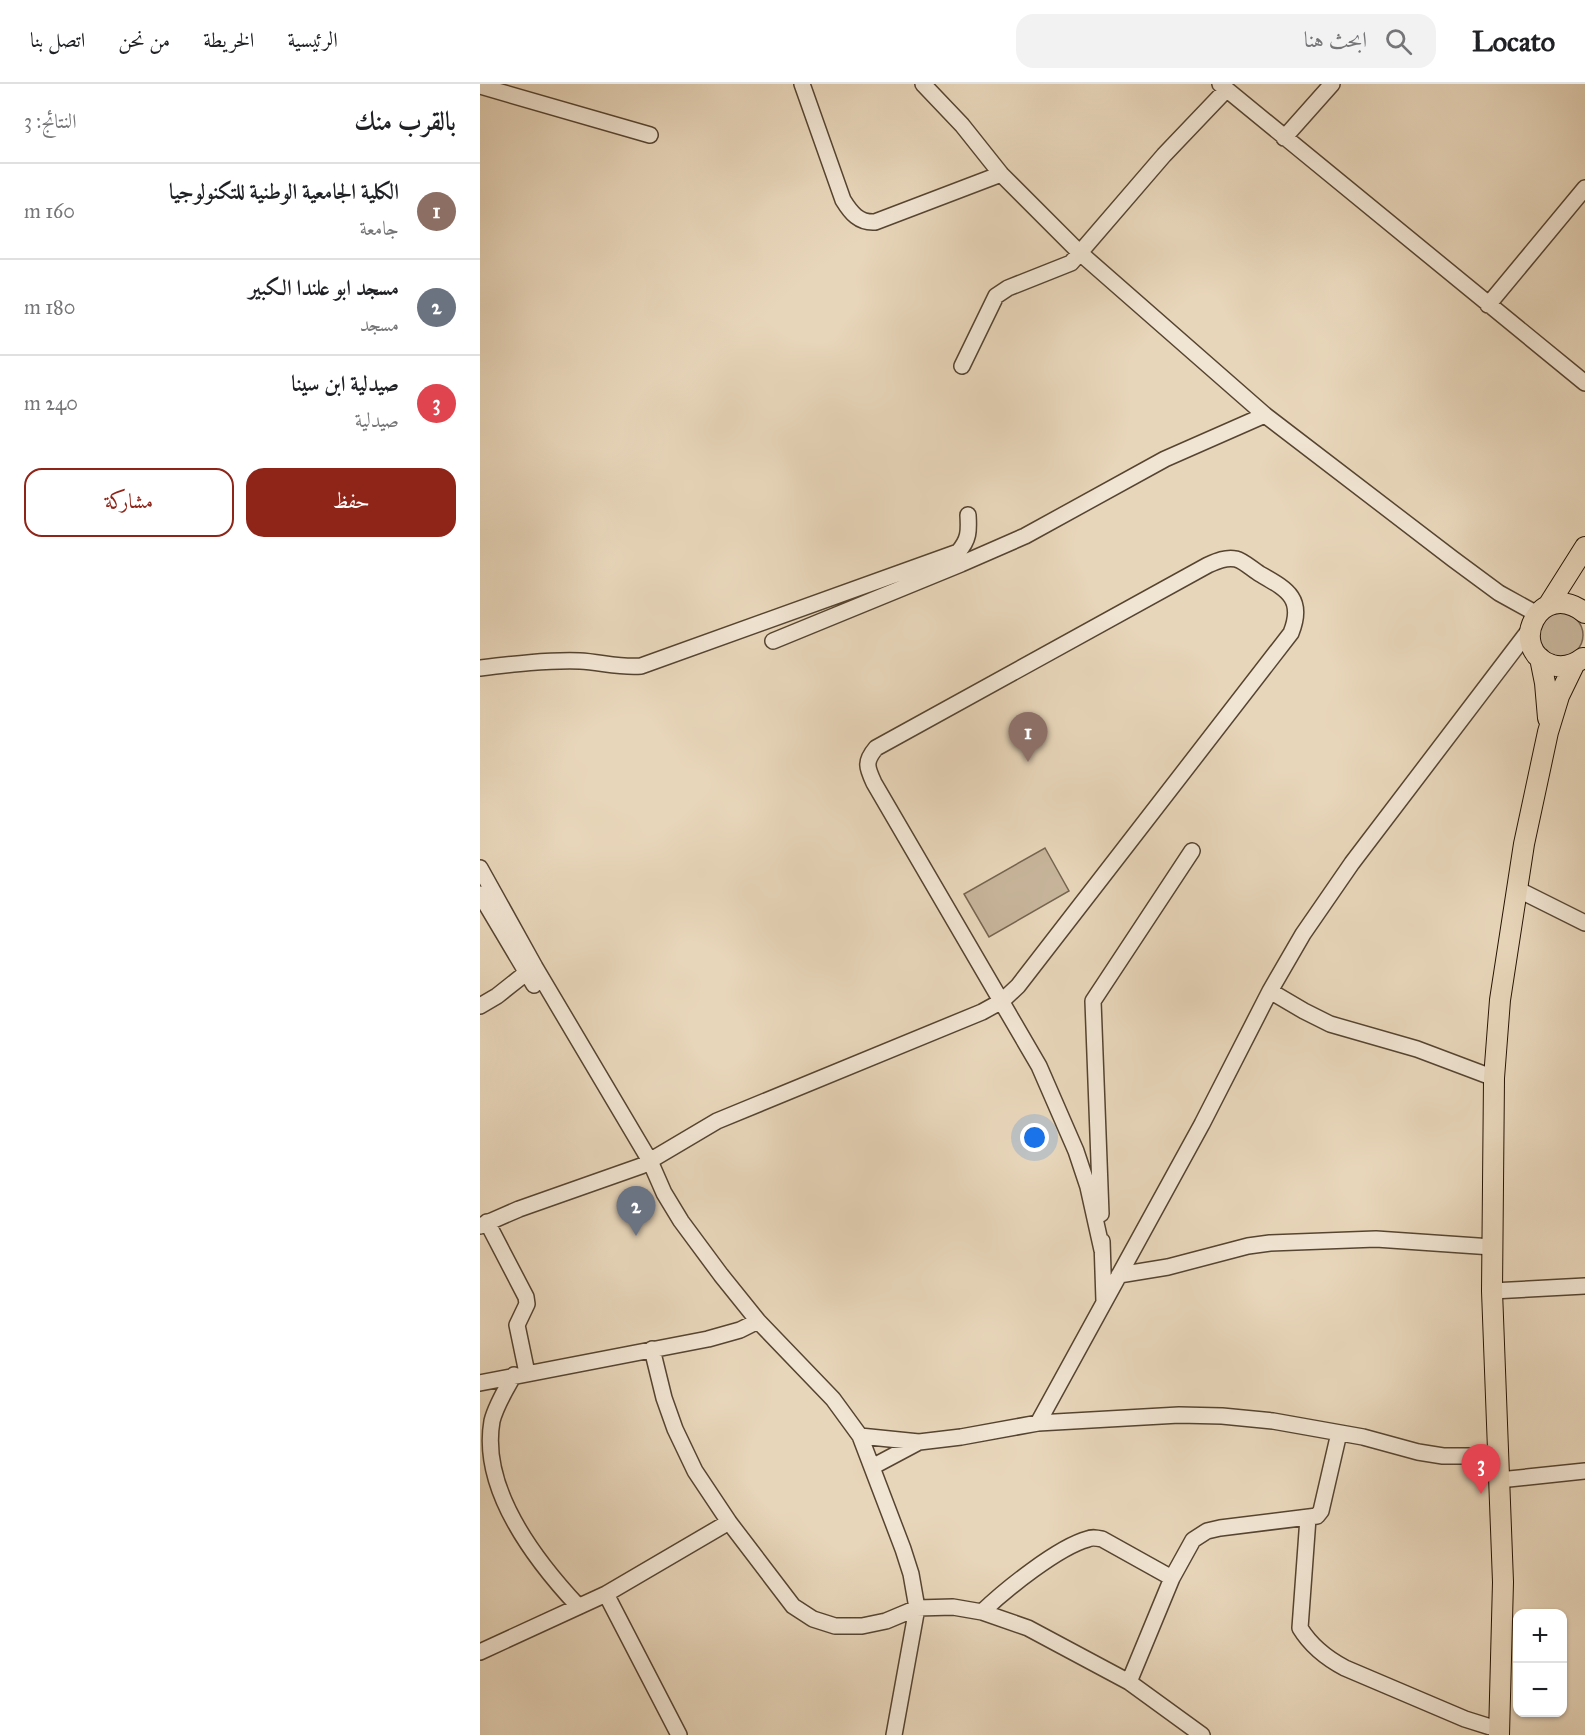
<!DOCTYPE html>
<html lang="ar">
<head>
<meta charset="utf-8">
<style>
  :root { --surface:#fff; --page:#f2f2f2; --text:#202124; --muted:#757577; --line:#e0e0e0; --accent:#8f2418 }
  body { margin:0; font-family:"IM FELL Great Primer",Amiri,serif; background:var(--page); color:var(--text); direction:rtl }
  .controls { position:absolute; right:18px; bottom:18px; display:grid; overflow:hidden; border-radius:12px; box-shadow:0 2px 4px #0004 }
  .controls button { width:54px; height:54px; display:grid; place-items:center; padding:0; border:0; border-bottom:2px solid var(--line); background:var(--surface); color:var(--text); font:30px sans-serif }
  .you { position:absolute; left:555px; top:1054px; width:21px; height:21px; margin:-15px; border:4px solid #fff; border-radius:50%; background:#1a73e8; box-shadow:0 0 0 9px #1a73e833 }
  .badge { display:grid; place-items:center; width:39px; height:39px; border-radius:50%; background:var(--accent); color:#fff; font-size:20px; font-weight:700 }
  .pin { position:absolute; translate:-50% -50px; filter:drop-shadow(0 2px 3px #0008) }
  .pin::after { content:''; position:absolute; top:32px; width:21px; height:18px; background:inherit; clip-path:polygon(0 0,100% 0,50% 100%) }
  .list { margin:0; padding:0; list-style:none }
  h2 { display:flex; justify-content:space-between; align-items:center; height:78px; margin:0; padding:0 24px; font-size:26px }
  h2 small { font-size:20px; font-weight:400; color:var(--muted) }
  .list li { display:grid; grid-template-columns:39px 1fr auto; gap:18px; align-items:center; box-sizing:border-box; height:96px; padding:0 24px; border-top:2px solid var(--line) }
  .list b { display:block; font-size:22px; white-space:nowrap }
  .list p { margin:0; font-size:20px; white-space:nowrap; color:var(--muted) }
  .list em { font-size:20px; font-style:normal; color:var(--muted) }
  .actions { display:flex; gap:12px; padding:18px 24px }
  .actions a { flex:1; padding:14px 0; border:2px solid var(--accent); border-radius:18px; text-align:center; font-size:21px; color:var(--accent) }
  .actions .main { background:var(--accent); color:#fff }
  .icon { flex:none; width:33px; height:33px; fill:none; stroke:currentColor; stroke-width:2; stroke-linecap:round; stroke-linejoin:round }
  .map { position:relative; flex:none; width:1105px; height:1651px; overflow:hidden; direction:ltr }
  header { display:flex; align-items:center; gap:36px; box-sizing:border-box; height:84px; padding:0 30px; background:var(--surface); border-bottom:2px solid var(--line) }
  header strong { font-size:28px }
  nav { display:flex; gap:33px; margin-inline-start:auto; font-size:21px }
  .search { width:420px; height:54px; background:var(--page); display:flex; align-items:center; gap:15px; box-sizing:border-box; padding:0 21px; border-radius:18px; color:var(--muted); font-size:22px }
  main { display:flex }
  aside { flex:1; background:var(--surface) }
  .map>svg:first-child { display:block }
  .green { fill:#c7b59b; stroke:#76644f; stroke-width:1.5 }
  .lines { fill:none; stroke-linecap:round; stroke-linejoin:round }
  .minor-casing { stroke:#564431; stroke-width:18 }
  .major-casing { stroke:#251303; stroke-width:22 }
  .minor { stroke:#f0e4d2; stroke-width:15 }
  .major { stroke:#e8d6ba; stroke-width:20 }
</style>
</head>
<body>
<header>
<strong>Locato</strong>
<div class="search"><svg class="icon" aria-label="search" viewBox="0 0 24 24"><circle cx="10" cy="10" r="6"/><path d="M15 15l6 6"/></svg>ابحث هنا</div>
<nav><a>الرئيسية</a><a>الخريطة</a><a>من نحن</a><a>اتصل بنا</a></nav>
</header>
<main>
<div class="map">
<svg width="1105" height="1651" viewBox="0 0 1105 1651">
  <rect width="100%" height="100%" fill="#e8d6ba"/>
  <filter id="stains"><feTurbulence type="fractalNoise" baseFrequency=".00333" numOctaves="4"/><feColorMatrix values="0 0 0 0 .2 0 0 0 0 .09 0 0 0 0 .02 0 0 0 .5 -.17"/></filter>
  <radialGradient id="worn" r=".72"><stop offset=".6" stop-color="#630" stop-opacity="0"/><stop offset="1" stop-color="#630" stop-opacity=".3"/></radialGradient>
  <!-- green -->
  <path class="green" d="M1059 551a22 22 0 1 1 44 0a22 22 0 1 1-44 0Z
    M565,764L589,807L509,853L484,810Z"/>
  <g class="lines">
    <defs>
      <path id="minor" d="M322,0L363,116C371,129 379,139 395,138L521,90
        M443,0L482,41L521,90L599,168L785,331L973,475L1019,509L1057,530
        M740,0L1105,299
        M0,2L170,51
        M804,54L852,0
        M1008,221L1105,104
        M482,282L516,212L528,204L591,179L684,71L746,6
        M293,557L481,480L545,452L685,375L785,331
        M0,584C33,580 67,576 100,577C120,578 141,584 161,582L478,468C489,456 489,447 488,431
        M0,784L55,883L170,1077L184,1109L201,1137L241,1191L278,1237L353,1315L380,1352L423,1465L431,1490L437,1524L414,1651
        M1037,805L1105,839
        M0,810L54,901
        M790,907L824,927L850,940L937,965L1014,994
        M0,922L17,912L46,889
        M621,1130L613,917L712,767
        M7,1138L46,1213L47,1220L37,1241L47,1289
        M0,1142L39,1125L161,1082L237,1037L502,928L522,917L538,902L811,549C825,514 806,505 780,490C773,486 764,477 756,475C746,473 737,477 728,481L396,664C384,678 387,684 394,699L559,982L596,1067L608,1103L622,1166
        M622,1157L624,1217
        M639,1191L688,1183L768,1162L790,1159L896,1155L1012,1163
        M1012,1207L1105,1202
        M172,1265L184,1314L195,1345L215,1387L249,1438L313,1522L333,1535L355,1542H382L406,1537L437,1524L473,1523L502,1528L548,1544L649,1598L722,1651
        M34,1291C26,1305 16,1321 12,1337C0,1405 55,1476 98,1522
        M0,1299L228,1255L260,1246L278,1237
        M558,1339L722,1040L790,907L823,850L872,779L1050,545
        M380,1352L439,1358L481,1353L558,1339L699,1331L742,1332L793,1337L883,1353L938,1368L963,1372H1018
        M392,1383L439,1358
        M1019,1396L1105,1387
        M828,1434L820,1544C831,1562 846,1574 865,1584L985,1635L1020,1646
        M126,1510L199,1651
        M502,1528C525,1506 578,1463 608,1455C612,1453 617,1454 622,1455L692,1494
        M0,1568L126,1510L249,1438
        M649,1598L692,1494L713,1456L727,1447L740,1444L837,1432L841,1427L859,1349"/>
      <path id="major" d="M1069,520L1105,463
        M1060,574L1065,599L1068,634
        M1103,574C1094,581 1083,584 1072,581C1026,566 1059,493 1105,529
        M1019,1651L1023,1498L1012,1207L1014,994L1020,916L1044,760L1068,648L1079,612L1095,579"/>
    </defs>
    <!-- minor casing -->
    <use href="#minor" class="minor-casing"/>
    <!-- major casing -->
    <use href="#major" class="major-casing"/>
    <!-- minor -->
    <use href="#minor" class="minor"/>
    <!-- major -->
    <use href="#major" class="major"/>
  </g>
  <rect width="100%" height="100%" filter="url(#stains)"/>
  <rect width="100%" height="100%" fill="url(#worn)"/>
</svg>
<div class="controls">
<button>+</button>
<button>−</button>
</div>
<div class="you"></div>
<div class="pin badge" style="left:548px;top:678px;background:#8d6e63">1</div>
<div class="pin badge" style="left:156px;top:1152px;background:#6b7280">2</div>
<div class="pin badge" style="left:1001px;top:1410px;background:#e0444e">3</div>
</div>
<aside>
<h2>بالقرب منك<small>النتائج: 3</small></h2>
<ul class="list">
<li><span class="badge" style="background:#8d6e63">1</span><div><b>الكلية الجامعية الوطنية للتكنولوجيا</b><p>جامعة</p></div><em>160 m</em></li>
<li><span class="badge" style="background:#6b7280">2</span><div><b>مسجد ابو علندا الكبير</b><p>مسجد</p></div><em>180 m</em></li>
<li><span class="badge" style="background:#e0444e">3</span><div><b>صيدلية ابن سينا</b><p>صيدلية</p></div><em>240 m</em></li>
</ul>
<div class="actions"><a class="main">حفظ</a><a>مشاركة</a></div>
</aside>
</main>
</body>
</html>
